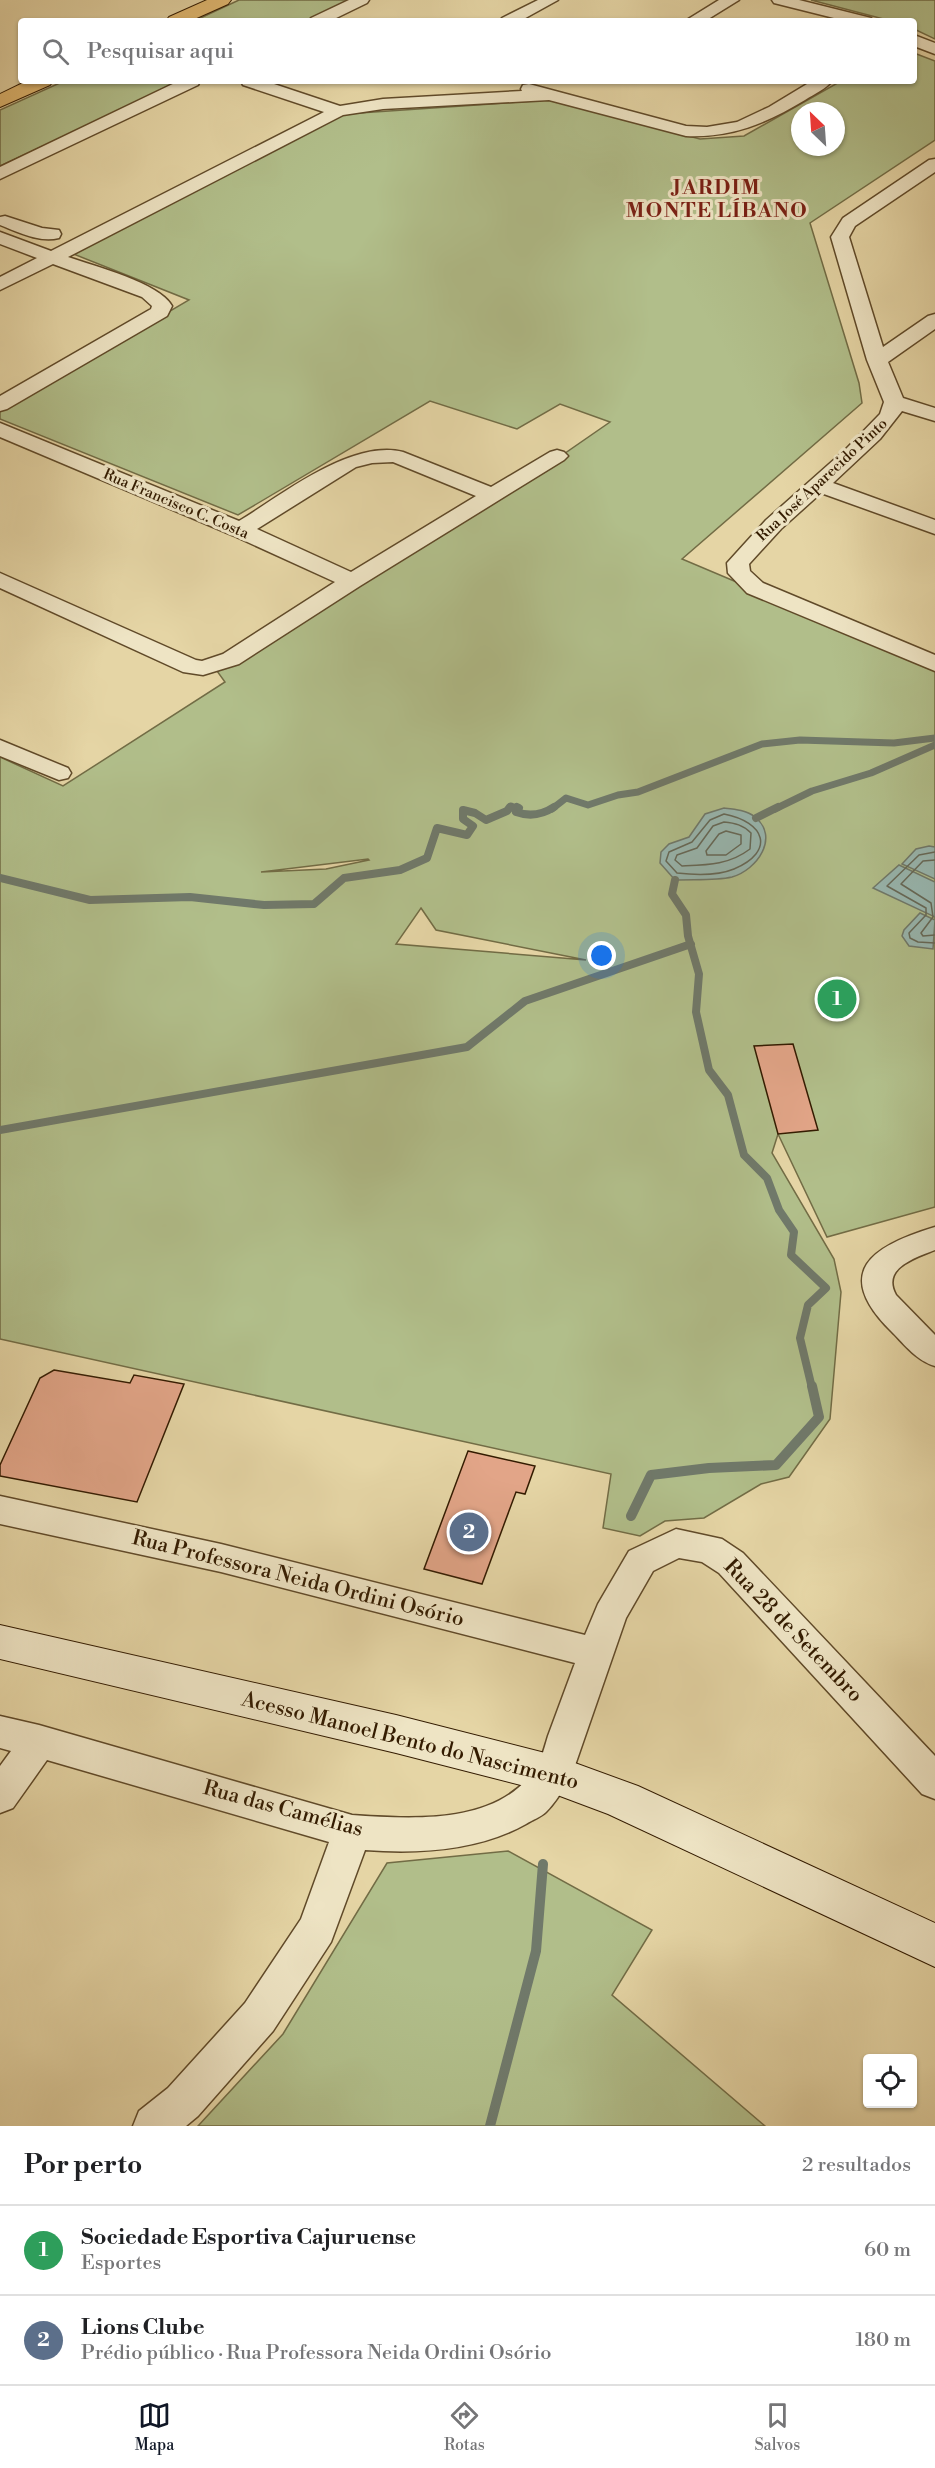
<!DOCTYPE html>
<html lang="pt">
<head>
<meta charset="utf-8">
<style>
  :root { --surface:#fff; --page:#f2f2f2; --text:#202124; --muted:#757577; --line:#e0e0e0; --accent:#111827 }
  body { margin:0; font-family:"Libre Bodoni",serif; background:var(--page); color:var(--text) }
  .controls { position:absolute; right:18px; bottom:18px; display:grid; overflow:hidden; border-radius:6px; box-shadow:0 2px 4px #0004 }
  .controls button { width:54px; height:54px; display:grid; place-items:center; padding:0; border:0; border-bottom:2px solid var(--line); background:var(--surface); color:var(--text); font:30px sans-serif }
  .compass { position:absolute; left:791px; top:102px; width:54px; height:54px; border-radius:50%; background:var(--surface); box-shadow:0 2px 4px #0004; rotate:335deg }
  .you { position:absolute; left:602px; top:956px; width:21px; height:21px; margin:-15px; border:4px solid #fff; border-radius:50%; background:#1a73e8; box-shadow:0 0 0 9px #1a73e833 }
  .badge { display:grid; place-items:center; width:39px; height:39px; border-radius:50%; background:var(--accent); color:#fff; font-size:20px; font-weight:700 }
  .pin { position:absolute; translate:-50% -50%; border:3px solid #fff; box-shadow:0 2px 6px #0006 }
  .list { margin:0; padding:0; list-style:none }
  h2 { display:flex; justify-content:space-between; align-items:center; height:78px; margin:0; padding:0 24px; font-size:26px }
  h2 small { font-size:20px; font-weight:400; color:var(--muted) }
  .list li { display:grid; grid-template-columns:39px 1fr auto; gap:18px; align-items:center; box-sizing:border-box; height:90px; padding:0 24px; border-top:2px solid var(--line) }
  .list b { display:block; font-size:22px; white-space:nowrap }
  .list p { margin:0; font-size:20px; white-space:nowrap; color:var(--muted) }
  .list em { font-size:20px; font-style:normal; color:var(--muted) }
  .icon { flex:none; width:33px; height:33px; fill:none; stroke:currentColor; stroke-width:2; stroke-linecap:round; stroke-linejoin:round }
  .map { position:relative; flex:none; width:935px; height:2126px; overflow:hidden }
  .search { position:absolute; background:var(--surface); box-shadow:0 2px 4px #0004; left:18px; right:18px; top:18px; height:66px; display:flex; align-items:center; gap:15px; box-sizing:border-box; padding:0 21px; border-radius:6px; color:var(--muted); font-size:22px }
  .sheet { height:258px; background:var(--surface) }
  nav { display:flex; justify-content:space-around; align-items:center; box-sizing:border-box; height:84px; border-top:2px solid var(--line); background:var(--surface); font-size:16px; color:var(--muted) }
  nav a { display:grid; justify-items:center; gap:3px }
  nav .on { color:var(--accent) }
  .map>svg:first-child { display:block }
  .green { fill:#b1be8a; stroke:#726c45; stroke-width:1.5; fill-rule:evenodd }
  .water { fill:#98b7b0; stroke:#70796a; stroke-width:1.5 }
  .lines { fill:none; stroke-linecap:round; stroke-linejoin:round }
  .shore { stroke:#666958; stroke-width:1.5 }
  .stream-far2 { stroke:#70796a; stroke-width:7 }
  .stream-far1 { stroke:#70796a; stroke-width:8 }
  .stream { stroke:#70796a; stroke-width:10 }
  .building { fill:#e2a588; stroke:#331b00; stroke-width:1.5 }
  .minor-casing { stroke:#604a29; stroke-width:3 }
  .secondary-casing { stroke:#331b00; stroke-width:2 }
  .primary-casing { stroke:#331b00; stroke-width:2 }
  .minor { fill:#eee4c4; fill-rule:evenodd }
  .secondary { fill:#eee4c4; fill-rule:evenodd }
  .primary { fill:#e2ba72; fill-rule:evenodd }
  .labels { text-anchor:middle; dominant-baseline:central; stroke-width:6; stroke-linejoin:round; paint-order:stroke }
  .far-street-label { font-size:15px; fill:#331b00; stroke:#eee4c4 }
  .far-district-label { font-size:20px; font-weight:bold; letter-spacing:1.5px; fill:#7a1f14; stroke:#eee4c4 }
  .near-street-label { font-size:21px; fill:#331b00; stroke:#eee4c4 }
</style>
</head>
<body>
<div class="map">
<svg width="935" height="2126" viewBox="0 0 935 2126">
  <rect width="100%" height="100%" fill="#e5d5a5"/>
  <filter id="stains"><feTurbulence type="fractalNoise" baseFrequency=".00333" numOctaves="4"/><feColorMatrix values="0 0 0 0 .2 0 0 0 0 .09 0 0 0 0 .02 0 0 0 .5 -.17"/></filter>
  <radialGradient id="worn" r=".72"><stop offset=".6" stop-color="#630" stop-opacity="0"/><stop offset="1" stop-color="#630" stop-opacity=".3"/></radialGradient>
  <!-- green -->
  <path class="green" d="M239,0H356L311,21H194Z
    M811,0H935V39L914,29V21H891Z
    M914,53L935,61V140L810,223L859,383L862,403L682,559L935,666V1207L827,1237L778,1134L772,1153L834,1259L841,1292L830,1419L789,1477L761,1484L704,1518L665,1521L640,1536L603,1528L611,1474L0,1339V757L63,786L225,682L217,671L506,494L610,422L560,404L517,429L430,401L238,515L0,419V411L189,300L71,253L345,114L549,100L700,139L744,136L841,81H914ZM800,111H836V147H800ZM369,860L326,869L261,872L368,859ZM421,908L436,930L586,960L396,944Z
    M64,81H183L0,166V110Z
    M508,1851L652,1930L612,1995L765,2126H198L283,2034L387,1863Z"/>
  <!-- water -->
  <path class="water" d="M724,808C734,809 747,810 755,817C780,837 757,870 732,877C715,881 693,879 675,880L660,863L661,852L669,844L689,837L705,814Z
    M929,846L935,847V879L902,864L916,849Z
    M899,865L935,882V917L873,888Z
    M920,913L935,920L933,949L909,946L902,936L904,930Z"/>
  <g class="lines">
    <!-- shore -->
    <path class="shore" d="M724,814C765,822 776,851 734,869C717,876 694,875 677,873L666,861L669,852L692,842L710,820Z
      M724,822C735,823 743,825 751,833L750,849C729,865 707,865 682,866L675,860L677,855L697,848L713,826Z
      M726,831L741,835V844L726,855H707L706,851L719,834Z
      M935,852L919,855L887,886L926,908V915L909,933L910,938L918,942L935,943
      M935,860L923,861L901,884L931,903L933,917L921,933L923,936L935,935"/>
    <!-- stream-far2 -->
    <path class="stream-far2" d="M509,809L511,806L518,809
      M552,809L566,798L588,805L618,795L638,792L762,744L800,740L894,743L935,738
      M775,809L812,791L871,773L935,745"/>
    <!-- stream-far1 -->
    <path class="stream-far1" d="M517,807L519,808L516,812C530,817 542,815 554,807
      M756,818L778,807
      M0,878L90,900L190,897L264,905L314,904L344,878L400,870L427,858L437,828L467,835L473,826L463,819V810L475,813L486,820L507,811L510,807
      M675,880L672,894L686,915L688,936L699,974L696,1012L709,1070L728,1095L744,1155L767,1178L779,1210L794,1232L791,1255L826,1288L808,1305L800,1338L812,1388
      M0,1130L467,1047L525,1001L691,944"/>
    <!-- stream -->
    <path class="stream" d="M631,1516L651,1475L709,1468L776,1465L819,1417L812,1386
      M490,2126L536,1951L543,1864"/>
  </g>
  <!-- building -->
  <path class="building" d="M793,1044L818,1130L778,1134L754,1046Z
    M54,1370L130,1383L134,1375L184,1384L137,1502L0,1476V1465L40,1378Z
    M468,1451L535,1466L525,1494L516,1492L482,1584L424,1569Z"/>
  <g class="lines">
    <defs>
      <path id="minor" d="M349,0H369L367,3L330,21H309L311,18Z
        M538,0H558L520,21H500L502,18Z
        M719,0H739L705,21H685Z
        M772,0H799L871,18L873,21H846L774,3Z
        M914,35L935,43V54L914,46Z
        M179,81H200L198,85L0,179V167Z
        M241,81H265L340,106L383,99L522,91L521,89L523,85L529,84L686,126L707,127L737,122L769,107L812,81H832C826,89 814,94 805,100C767,123 732,138 686,136L549,100L383,109L343,115L68,257C94,266 160,283 172,306L167,316L7,409L0,411V396L151,309L152,306L142,297L53,264L0,290V277L37,258L0,244V232L51,251L324,112L243,85Z
        M935,159V172L855,226L849,237L883,347L928,316L935,314V329L888,362L903,398L935,408V421L902,411L880,439L833,483L935,520V534L821,493L781,529L749,564L750,571L763,583L935,655V671L747,593L728,573L727,563L766,520L846,449L880,414L884,402L867,360L831,237L843,218L929,160Z
        M5,216L42,228L59,230L61,234L59,238C39,243 18,232 0,225V217Z
        M0,423L239,521C282,495 351,439 403,452L491,487L550,452L557,450L564,452L568,456L564,460L360,586L239,664L203,675L183,672L0,588V573L196,660L202,661L223,654L335,582L232,535L0,437ZM393,462L476,496L351,572L257,529L356,467L372,463Z
        M0,740L68,768L71,773L68,778L59,780L0,756Z
        M935,1227V1250C915,1258 881,1268 896,1295L935,1335V1366C917,1361 905,1345 892,1332C831,1272 872,1246 935,1227Z
        M0,1496L221,1544L585,1635L598,1604L629,1551L676,1529L722,1539L743,1553L935,1756V1799L922,1794L719,1573L702,1562L679,1558L653,1571L626,1618L572,1774C565,1787 556,1802 546,1812C541,1817 532,1820 526,1824C478,1851 419,1854 365,1850L331,1942L273,2031L198,2116L186,2126H133L139,2111L168,2088L245,2003L301,1919L329,1842L47,1760L13,1808L0,1813V1766L11,1751L0,1748V1716L39,1725L352,1815C413,1819 500,1826 537,1766C542,1758 545,1746 548,1736C557,1712 566,1687 575,1663L221,1572L0,1524Z"/>
      <path id="secondary" d="M0,1625L396,1715L553,1755L638,1786L935,1923V1967L608,1814L552,1793L396,1753L0,1659Z"/>
      <path id="primary" d="M207,0H231L228,4L190,21H166L169,17Z
        M27,81H53L50,85L0,107V94Z"/>
    </defs>
    <!-- minor casing -->
    <use href="#minor" class="minor-casing"/>
    <!-- secondary casing -->
    <use href="#secondary" class="secondary-casing"/>
    <!-- primary casing -->
    <use href="#primary" class="primary-casing"/>
    <!-- minor -->
    <use href="#minor" class="minor"/>
    <!-- secondary -->
    <use href="#secondary" class="secondary"/>
    <!-- primary -->
    <use href="#primary" class="primary"/>
  </g>
  <g class="labels">
    <!-- far-street labels -->
    <g class="far-street-label">
      <text transform="translate(822 480) rotate(-43)">Rua José Aparecido Pinto</text>
      <text transform="translate(176 504) rotate(23)">Rua Francisco C. Costa</text>
    </g>
    <!-- far-district labels -->
    <g class="far-district-label">
      <text x="717" y="188">JARDIM<tspan x="717" dy="23">MONTE LÍBANO</tspan></text>
    </g>
    <!-- near-street labels -->
    <g class="near-street-label">
      <text transform="translate(298 1579) rotate(14)">Rua Professora Neida Ordini Osório</text>
      <text transform="translate(793 1631) rotate(46)">Rua 28 de Setembro</text>
      <text transform="translate(410 1741) rotate(14)">Acesso Manoel Bento do Nascimento</text>
      <text transform="translate(283 1809) rotate(15)">Rua das Camélias</text>
    </g>
  </g>
  <rect width="100%" height="100%" filter="url(#stains)"/>
  <rect width="100%" height="100%" fill="url(#worn)"/>
</svg>
<div class="controls">
<button><svg class="icon" aria-label="locate" viewBox="0 0 24 24"><circle cx="12" cy="12" r="6"/><path d="M12 2v4M12 18v4M2 12h4M18 12h4"/></svg></button>
</div>
<svg class="compass" viewBox="-18 -18 36 36"><path d="M0-13l5 13h-10z" fill="#e53935"/><path d="M0 13l5-13h-10z" fill="#757577"/></svg>
<div class="you"></div>
<div class="pin badge" style="left:837px;top:999px;background:#2e9e5b">1</div>
<div class="pin badge" style="left:469px;top:1532px;background:#5c6f8a">2</div>
<div class="search"><svg class="icon" aria-label="search" viewBox="0 0 24 24"><circle cx="10" cy="10" r="6"/><path d="M15 15l6 6"/></svg>Pesquisar aqui</div>
</div>
<section class="sheet">
<h2>Por perto<small>2 resultados</small></h2>
<ul class="list">
<li><span class="badge" style="background:#2e9e5b">1</span><div><b>Sociedade Esportiva Cajuruense</b><p>Esportes</p></div><em>60 m</em></li>
<li><span class="badge" style="background:#5c6f8a">2</span><div><b>Lions Clube</b><p>Prédio público · Rua Professora Neida Ordini Osório</p></div><em>180 m</em></li>
</ul>
</section>
<nav>
<a class="on"><svg class="icon" aria-label="map" viewBox="0 0 24 24"><path d="M3 6l6-2 6 2 6-2v14l-6 2-6-2-6 2zM9 4v14M15 6v14"/></svg>Mapa</a>
<a><svg class="icon" aria-label="directions" viewBox="0 0 24 24"><path d="M12 3l9 9-9 9-9-9zM9 14v-3h6M13 9l2 2-2 2"/></svg>Rotas</a>
<a><svg class="icon" aria-label="saved" viewBox="0 0 24 24"><path d="M7 4h10v16l-5-4-5 4z"/></svg>Salvos</a>
</nav>
</body>
</html>
